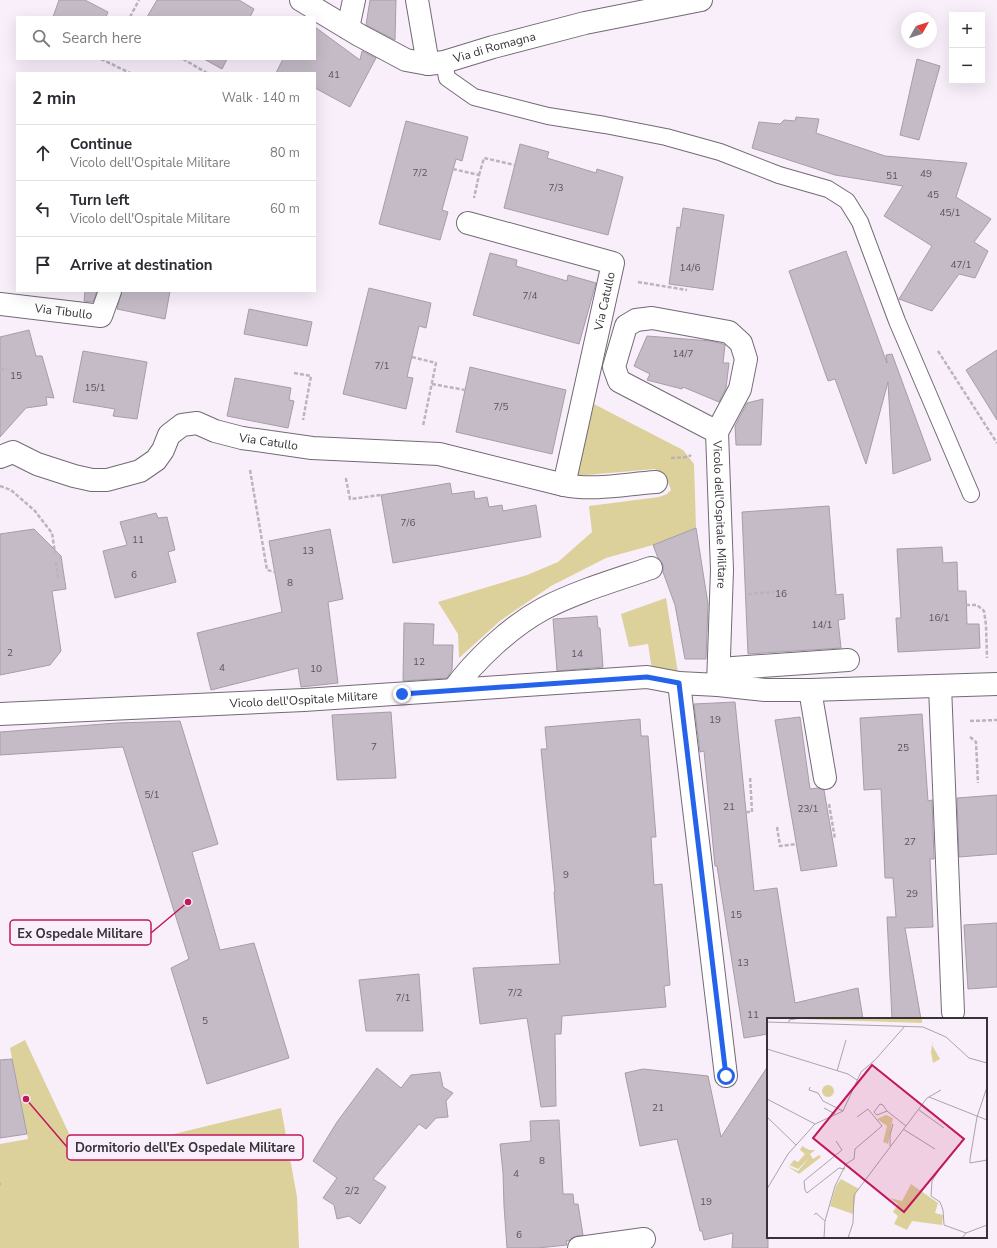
<!DOCTYPE html>
<html lang="en">
<head>
<meta charset="utf-8">
<style>
  :root { --surface:#fff; --page:#f2f2f3; --text:#2b2b33; --muted:#7c7c81; --line:#e1e1e2 }
  body { margin:0; font-family:"Nunito Sans",sans-serif; background:var(--page); color:var(--text) }
  .controls { position:absolute; right:12px; top:12px; display:grid; overflow:hidden; border-radius:0px; box-shadow:0 4px 16px #0002 }
  .controls button { width:36px; height:36px; display:grid; place-items:center; padding:0; border:0; border-bottom:1px solid var(--line); background:var(--surface); color:var(--text); font:20px sans-serif }
  .compass { position:absolute; left:901px; top:12px; width:36px; height:36px; border-radius:50%; background:var(--surface); box-shadow:0 4px 16px #0002; rotate:51deg }
  .stop { position:absolute; width:12px; height:12px; margin:-9px; border:3px solid #2563eb; border-radius:50%; background:#fff }
  .stop.end { background:#2563eb; border-color:#fff; box-shadow:0 1px 4px #0008 }
  .list { margin:0; padding:0; list-style:none }
  h2 { display:flex; justify-content:space-between; align-items:center; height:52px; margin:0; padding:0 16px; font-size:17px }
  h2 small { font-size:13px; font-weight:400; color:var(--muted) }
  .list li { display:grid; grid-template-columns:26px 1fr auto; gap:12px; align-items:center; box-sizing:border-box; height:56px; padding:0 16px; border-top:1px solid var(--line) }
  .list b { display:block; font-size:15px; white-space:nowrap }
  .list p { margin:0; font-size:13px; white-space:nowrap; color:var(--muted) }
  .list em { font-size:13px; font-style:normal; color:var(--muted) }
  .icon { flex:none; width:22px; height:22px; fill:none; stroke:currentColor; stroke-width:2; stroke-linecap:round; stroke-linejoin:round }
  .map { position:relative; flex:none; width:997px; height:1248px; overflow:hidden }
  .search { position:absolute; background:var(--surface); box-shadow:0 4px 16px #0002; left:16px; top:16px; width:300px; height:44px; display:flex; align-items:center; gap:10px; box-sizing:border-box; padding:0 14px; border-radius:0px; color:var(--muted); font-size:15px }
  .panel { position:absolute; background:var(--surface); box-shadow:0 4px 16px #0002; left:16px; top:72px; width:300px; height:220px; border-radius:0px }
  .map>svg:first-child { display:block }
  .green { fill:#dcd19b }
  .building { fill:#c4bbc7; stroke:#a69da8 }
  .lines { fill:none; stroke-linecap:round; stroke-linejoin:round }
  .service-casing { stroke:#726a75; stroke-width:18 }
  .minor-casing { stroke:#726a75; stroke-width:24 }
  .path { stroke:#bbb3bd; stroke-width:2.5; stroke-dasharray:4 2; stroke-linecap:butt }
  .service { stroke:#fff; stroke-width:16 }
  .minor { stroke:#fff; stroke-width:22 }
  .route { stroke:#2563eb; stroke-width:5 }
  .labels { text-anchor:middle; dominant-baseline:central; stroke-width:3; stroke-linejoin:round; paint-order:stroke }
  .number-label { font-size:10px; fill:#5a545b }
  .street-label { font-size:12px; fill:#363237; stroke:#f8effb }
  .inset-road { fill:none; stroke:#aaa3ad; stroke-width:1 }
  .view { fill:#c2185b; fill-opacity:0.15; stroke:#c2185b; stroke-width:2 }
  .inset-edge { fill:none; stroke:#363237; stroke-width:2 }
  .leader { fill:none; stroke:#c2185b; stroke-width:1.5 }
  .callout-dot { fill:#c2185b; stroke:#f8effb; stroke-width:1.5 }
  .callout { fill:#f8effb; stroke:#c2185b; stroke-width:1.5 }
  .callout-label { font-size:13px; text-anchor:middle; font-weight:bold; fill:#363237 }
</style>
</head>
<body>
<div class="map">
<svg width="997" height="1248" viewBox="0 0 997 1248">
  <rect width="100%" height="100%" fill="#f8effb"/>
  <!-- green -->
  <path class="green" d="M590,402L683,450L694,464L696,528L653,545L606,558L551,586L501,620L459,658L458,634L438,602L527,575L558,562L592,532L589,506L659,497L667,494L671,490C668,480 664,475 655,469L575,476Z
    M666,598L678,673L652,670L648,644L629,647L621,614Z
    M25,1040L80,1157L281,1108L297,1197L299,1248H0V1144L28,1139L10,1048Z"/>
  <!-- building -->
  <path class="building" d="M59,0H85L108,12L106,17H53Z
    M157,0H239L254,9L250,17H147Z
    M370,0H396L395,40L366,25Z
    M315,27L360,60L362,51L376,58L350,107L315,88V73H276L283,59H315Z
    M204,59H227L222,69Z
    M917,59L940,66L919,140L900,135Z
    M796,117L819,119L816,133L885,156L967,163L956,197L991,219L974,242L988,251L975,278L959,274L932,311L899,299L932,246L884,216L903,186L835,175L752,148L759,122L780,124L784,120L795,121Z
    M406,121L468,137L462,161L456,159L442,210L448,212L440,240L379,224Z
    M520,144L549,152L547,158L596,173L597,169L623,177L608,235L504,208Z
    M683,208L724,215L713,290L669,284L677,227L680,228Z
    M846,251L887,363L886,355L892,354L931,460L893,474L888,382L866,464L835,379L828,381L789,271Z
    M490,253L517,260L516,266L567,281L568,275L596,283L579,344L473,315Z
    M369,288L431,303L426,328L419,326L407,377L413,378L406,409L343,394Z
    M85,291H97L93,302L84,301Z
    M122,291H170L165,319L117,309Z
    M249,309L312,322L307,346L244,334Z
    M29,330L36,356H42L54,398L46,397L47,405L26,408L0,437V337Z
    M647,336L711,341L723,344L725,345L723,363H729L726,388L719,402L683,387L682,389L647,380L650,374L634,366Z
    M997,350V420L966,370Z
    M83,351L147,362L137,419L113,416L115,409L73,402Z
    M470,367L566,390L552,454L456,432Z
    M235,378L291,388L289,400L294,401L288,428L227,416Z
    M763,399L761,445H736L735,426L747,403Z
    M450,483L452,494L474,491L475,499L487,497L489,507L502,505L503,511L536,505L541,537L393,563L381,495Z
    M829,506L836,595L843,594L845,619L838,620L841,648L748,654L742,512Z
    M156,513L158,518L167,517L175,550L168,552L176,582L115,598L103,551L127,545L120,522Z
    M696,528L708,604L706,659H685L675,605L663,572V564L658,558L653,545Z
    M34,529L61,556L66,589L52,591L61,651L50,665L0,675V534Z
    M330,529L343,599L328,602L338,683L301,687L298,668L211,690L197,633L282,612L269,541Z
    M942,547L943,563L957,562L958,591H966L967,624H979L980,648L898,652L896,618H901L897,549Z
    M597,616L598,628H600L603,667L557,671L553,619Z
    M404,623L434,624L433,645H453L452,670L447,678L403,681Z
    M735,702L754,891L777,888L795,1003L858,988L863,1019H768V1034L744,1038L717,866H715L704,751L700,752L694,704Z
    M391,712L396,778L337,780L332,715Z
    M922,714L928,801L932,800L934,859H930L933,927L905,928L921,1019H892L887,917H896L893,878H885L881,789L864,790L860,718Z
    M800,717L810,789L818,788L824,790L837,866L801,871L775,720Z
    M640,719L641,736H648L656,837H651L654,885L662,884L670,985L664,986L666,1007L562,1016L561,1034H555L556,1106L541,1107L527,1018L480,1024L473,968L560,964L554,892H555L541,749H547L545,727Z
    M180,721L218,844L192,852L220,950L254,943L289,1058L207,1084L171,968L189,959L123,747L0,755V732L117,723Z
    M997,795V854L959,857L957,798Z
    M997,923V987L968,989L964,925Z
    M419,974L423,1031H366L359,980Z
    M12,1059L27,1134L0,1138V1060Z
    M768,1066V1248H732L733,1233L704,1240L702,1231H700L677,1139L640,1146L625,1073L643,1069L708,1076L721,1137Z
    M377,1068L401,1088L411,1075L440,1072L443,1087L453,1093L446,1101L448,1117L436,1118L426,1129L419,1124L373,1179L386,1187L360,1224L349,1216L337,1219L334,1205L323,1198L337,1178L313,1161L337,1122Z
    M559,1120L563,1194H573L574,1204H578L583,1235L577,1236L572,1238L569,1241H566L567,1245L538,1248H507L504,1206L503,1173L500,1144L531,1141L530,1121Z"/>
  <g class="lines">
    <defs>
      <path id="service" d="M444,62L447,78L474,97L548,116L605,125L666,137L720,152L779,175L828,189L847,201L860,222L897,321L971,494"/>
      <g id="minor">
        <path id="s1" d="M301,0L359,35L406,60L428,64L444,62L493,47L585,23L701,0"/>
        <path d="M417,0L428,64"/>
        <path d="M348,28L354,0"/>
        <path id="s2" d="M0,304L101,316L110,291"/>
        <path id="s3" d="M717,432L619,381L614,367L626,326L636,320L652,318L729,332L741,343L746,359L740,389L717,432L722,570L718,685"/>
        <path id="s4" d="M0,457L13,452L37,464L74,476L92,480H107L140,471L156,460L163,450L169,435L182,425L197,423L215,431L242,438L312,448L439,454L564,485L613,263L468,223"/>
        <path d="M564,485C594,491 626,484 656,482"/>
        <path d="M719,669L848,660"/>
        <path d="M679,683L726,1076"/>
        <path d="M940,686L953,1012"/>
        <path d="M453,690C475,660 510,627 543,609C575,592 616,580 651,568"/>
        <path d="M810,690L825,778"/>
        <path id="s5" d="M0,714L304,700L647,677L679,683L718,685L765,690H810L997,684"/>
        <path d="M579,1248L644,1239"/>
      </g>
    </defs>
    <!-- service casing -->
    <use href="#service" class="service-casing"/>
    <!-- minor casing -->
    <use href="#minor" class="minor-casing"/>
    <!-- path -->
    <path class="path" d="M130,17L139,0
      M101,59L130,73
      M183,59L207,73
      M453,169L479,175L474,198
      M479,175L484,158L515,165
      M638,282L687,290
      M938,351L997,443
      M412,357L436,363L423,426
      M0,370L7,369
      M294,373L311,376L303,420
      M432,384L465,390
      M671,458L688,457L691,455
      M250,470L267,570L275,572
      M347,479H346L350,499L381,495
      M0,486L11,490L35,511L52,533L55,553
      M56,562L58,578
      M748,594L774,592
      M966,605H977L984,611L986,625L987,658
      M970,721L997,720
      M970,737L976,742L978,783
      M829,804L835,839
      M746,812H752L750,776
      M777,827L780,846L796,844
      M0,1184H1"/>
    <!-- service -->
    <use href="#service" class="service"/>
    <!-- minor -->
    <use href="#minor" class="minor"/>
  </g>
  <g class="lines">
    <!-- route -->
    <path class="route" d="M402,694L647,677L679,683L726,1076"/>
  </g>
  <g class="labels">
    <!-- number labels -->
    <g class="number-label">
      <text x="334" y="75">41</text>
      <text x="420" y="173">7/2</text>
      <text x="926" y="174">49</text>
      <text x="892" y="176">51</text>
      <text x="556" y="188">7/3</text>
      <text x="933" y="195">45</text>
      <text x="950" y="213">45/1</text>
      <text x="961" y="265">47/1</text>
      <text x="690" y="268">14/6</text>
      <text x="530" y="296">7/4</text>
      <text x="683" y="354">14/7</text>
      <text x="382" y="366">7/1</text>
      <text x="16" y="376">15</text>
      <text x="95" y="388">15/1</text>
      <text x="501" y="407">7/5</text>
      <text x="408" y="523">7/6</text>
      <text x="138" y="540">11</text>
      <text x="308" y="551">13</text>
      <text x="134" y="575">6</text>
      <text x="290" y="583">8</text>
      <text x="781" y="594">16</text>
      <text x="939" y="618">16/1</text>
      <text x="822" y="625">14/1</text>
      <text x="10" y="653">2</text>
      <text x="577" y="654">14</text>
      <text x="419" y="662">12</text>
      <text x="222" y="668">4</text>
      <text x="316" y="669">10</text>
      <text x="715" y="720">19</text>
      <text x="374" y="747">7</text>
      <text x="903" y="748">25</text>
      <text x="152" y="795">5/1</text>
      <text x="729" y="807">21</text>
      <text x="808" y="809">23/1</text>
      <text x="910" y="842">27</text>
      <text x="566" y="875">9</text>
      <text x="912" y="894">29</text>
      <text x="736" y="915">15</text>
      <text x="743" y="963">13</text>
      <text x="515" y="993">7/2</text>
      <text x="403" y="998">7/1</text>
      <text x="753" y="1015">11</text>
      <text x="205" y="1021">5</text>
      <text x="658" y="1108">21</text>
      <text x="542" y="1161">8</text>
      <text x="516" y="1174">4</text>
      <text x="352" y="1191">2/2</text>
      <text x="706" y="1202">19</text>
      <text x="519" y="1235">6</text>
    </g>
    <!-- street labels -->
    <g class="street-label">
      <text stroke="none"><textPath href="#s1" startOffset="212">Via di Romagna</textPath></text>
      <text stroke="none"><textPath href="#s4" startOffset="789">Via Catullo</textPath></text>
      <text stroke="none"><textPath href="#s2" startOffset="64">Via Tibullo</textPath></text>
      <text stroke="none"><textPath href="#s4" startOffset="301">Via Catullo</textPath></text>
      <text stroke="none"><textPath href="#s3" startOffset="469">Vicolo dell'Ospitale Militare</textPath></text>
      <text stroke="none"><textPath href="#s5" startOffset="304">Vicolo dell'Ospitale Militare</textPath></text>
    </g>
  </g>
  <!-- overview -->
  <g transform="translate(767 1018)">
    <rect width="220" height="220" fill="#f8effb"/>
    <path d="M91,0H155V5L34,1ZM167,23L165,27L173,41L166,45L164,34L165,26ZM55 73a6 6 0 1 1 12 0a6 6 0 1 1-12 0ZM119,97L126,100L121,126L116,124L120,108L110,101ZM35,128L42,132H48L43,136L46,141L52,137L54,139L32,156L20,148L31,153L42,140L31,151L20,146L23,147L27,142L31,144L38,136L33,132ZM74,161L92,171L89,174L86,196L63,188L69,168ZM144,166L171,185L168,195L176,197L175,207L145,203L140,212L127,206L131,198L126,194L131,186L123,180L135,183Z" fill="#dcd19b"/>
    <path class="inset-road" d="M110,0H126M0,4L156,9L179,19L202,40L220,45M22,4V2L34,0M0,31L81,56L90,62M70,53L79,22M43,69L42,72L51,75L56,83L76,93M220,69L210,99L203,141V145L220,142M162,79L220,102M0,81L48,106M57,90L68,96M152,92L177,110M120,93L110,97L107,94L113,86L116,87L120,93L139,108M0,99L29,127M136,111L168,131M69,123L75,132L37,163L38,172L40,175L72,150L78,151M123,128V117L126,106M175,147L165,163L164,178L173,184L176,192L177,207L199,215M0,171L21,136L48,106L76,93L94,54L108,42L138,8M47,197L49,195L58,203M57,220L58,203L68,168L79,146L87,141L88,131L115,108L101,91L90,99M81,220L86,205L87,177L160,80L174,72M195,220L199,215L220,207"/>
    <path class="view" d="M105,47L197,121L137,194L46,120Z"/>
    <rect width="220" height="220" class="inset-edge"/>
  </g>
  <!-- callouts -->
  <path class="leader" d="M188 902L151 933M26 1099L67 1147"/>
  <g class="callout-dot">
    <circle cx="188" cy="902" r="4"/>
    <circle cx="26" cy="1099" r="4"/>
  </g>
  <g class="callout">
    <rect x="10" y="920" width="141" height="25" rx="4"/>
    <rect x="67" y="1135" width="236" height="25" rx="4"/>
  </g>
  <g class="callout-label">
    <text x="80" y="938">Ex Ospedale Militare</text>
    <text x="185" y="1152">Dormitorio dell'Ex Ospedale Militare</text>
  </g>
</svg>
<div class="controls">
<button>+</button>
<button>−</button>
</div>
<svg class="compass" viewBox="-18 -18 36 36"><path d="M0-13l5 13h-10z" fill="#e53935"/><path d="M0 13l5-13h-10z" fill="#7c7c81"/></svg>
<div class="stop" style="left:726px;top:1076px"></div>
<div class="stop end" style="left:402px;top:694px"></div>
<div class="search"><svg class="icon" aria-label="search" viewBox="0 0 24 24"><circle cx="10" cy="10" r="6"/><path d="M15 15l6 6"/></svg>Search here</div>
<section class="panel">
<h2>2 min<small>Walk · 140 m</small></h2>
<ul class="list">
<li><svg class="icon" aria-label="ahead" viewBox="0 0 24 24"><path d="M12 20V5M6 11l6-6 6 6"/></svg><div><b>Continue</b><p>Vicolo dell'Ospitale Militare</p></div><em>80 m</em></li>
<li><svg class="icon" aria-label="left" viewBox="0 0 24 24"><path d="M17 20v-9H6M10 6l-5 5 5 5"/></svg><div><b>Turn left</b><p>Vicolo dell'Ospitale Militare</p></div><em>60 m</em></li>
<li><svg class="icon" aria-label="arrive" viewBox="0 0 24 24"><path d="M6 21V4h12l-3 4 3 4H6"/></svg><div><b>Arrive at destination</b></div></li>
</ul>
</section>
</div>
</body>
</html>
